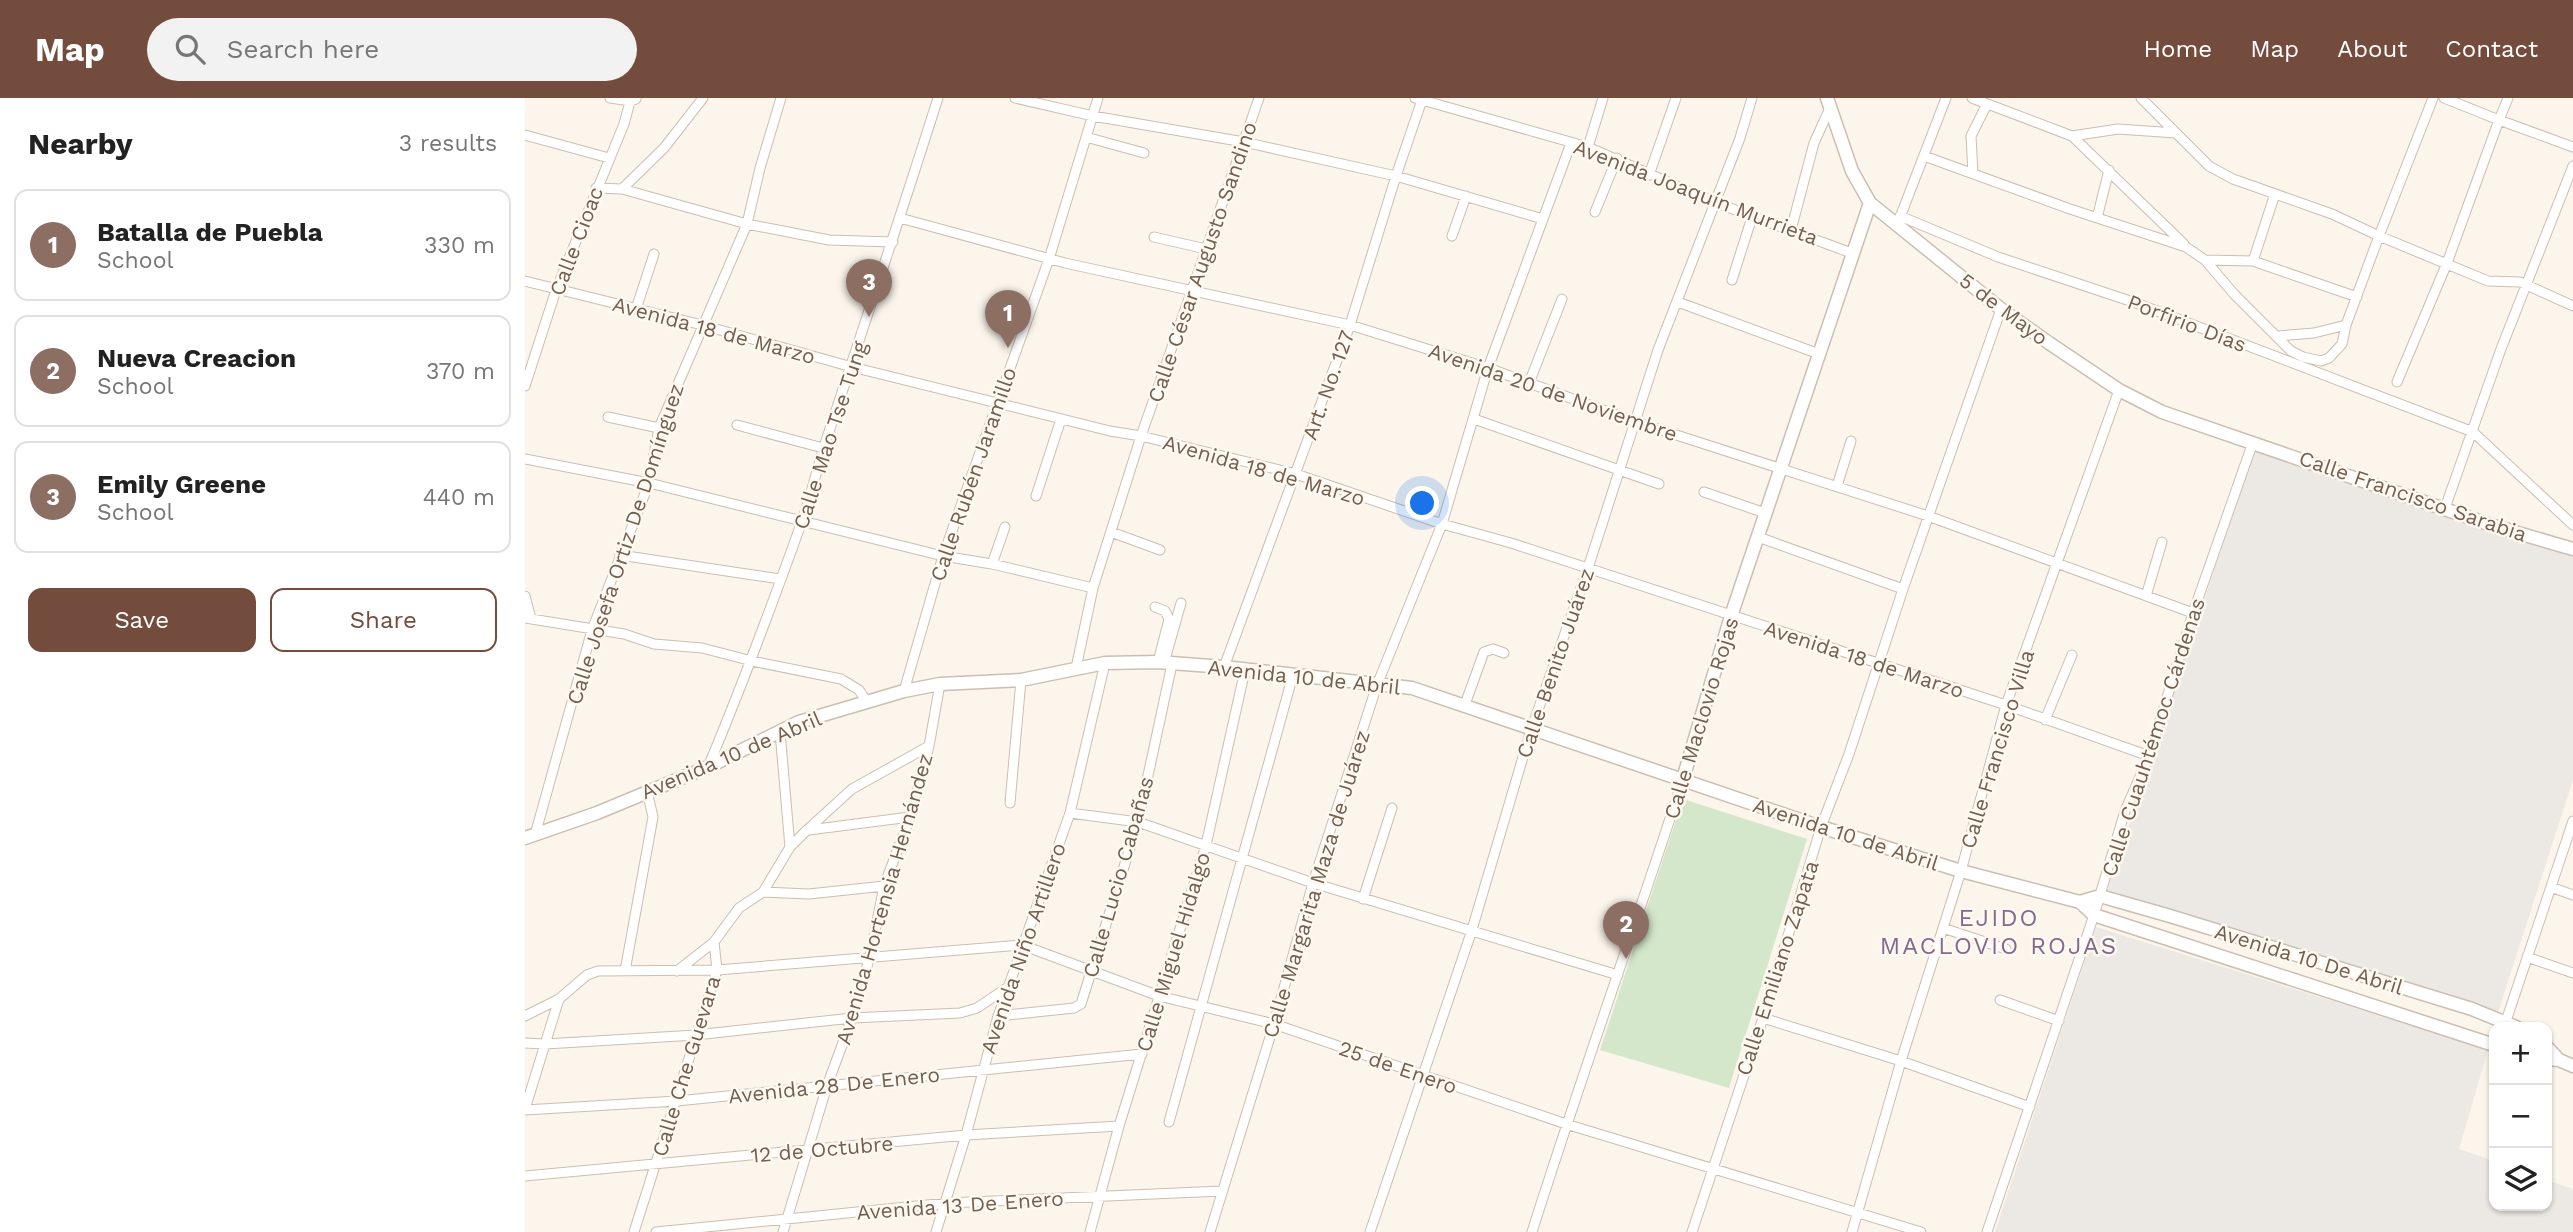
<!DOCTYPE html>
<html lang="en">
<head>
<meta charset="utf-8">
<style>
  :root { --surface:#fff; --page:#f2f2f2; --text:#222; --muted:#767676; --line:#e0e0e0; --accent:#734c3d }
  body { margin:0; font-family:"Work Sans",sans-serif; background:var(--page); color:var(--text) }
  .controls { position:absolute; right:21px; bottom:21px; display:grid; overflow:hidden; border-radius:14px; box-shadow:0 2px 5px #0004 }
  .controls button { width:63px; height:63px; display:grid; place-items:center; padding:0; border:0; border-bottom:2px solid var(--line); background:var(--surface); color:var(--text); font:35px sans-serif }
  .you { position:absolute; left:898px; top:406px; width:24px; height:24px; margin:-18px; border:5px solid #fff; border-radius:50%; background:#1a73e8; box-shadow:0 0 0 10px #1a73e833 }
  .badge { display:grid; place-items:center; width:46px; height:46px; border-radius:50%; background:var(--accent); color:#fff; font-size:23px; font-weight:700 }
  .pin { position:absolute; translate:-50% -58px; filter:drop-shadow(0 2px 4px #0008) }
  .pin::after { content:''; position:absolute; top:37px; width:24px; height:21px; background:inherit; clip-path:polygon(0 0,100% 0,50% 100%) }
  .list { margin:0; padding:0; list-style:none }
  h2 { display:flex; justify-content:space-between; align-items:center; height:91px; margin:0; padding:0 28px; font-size:30px }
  h2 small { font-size:23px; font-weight:400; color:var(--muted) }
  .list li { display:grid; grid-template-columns:46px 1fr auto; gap:21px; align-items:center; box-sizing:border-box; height:112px; margin:0 14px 14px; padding:0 14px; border:2px solid var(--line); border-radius:14px }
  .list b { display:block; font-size:26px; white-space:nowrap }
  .list p { margin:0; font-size:23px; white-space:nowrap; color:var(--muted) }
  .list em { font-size:23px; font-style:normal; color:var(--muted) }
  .actions { display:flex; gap:14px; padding:21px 28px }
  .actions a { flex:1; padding:16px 0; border:2px solid var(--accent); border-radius:14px; text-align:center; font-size:24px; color:var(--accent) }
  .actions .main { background:var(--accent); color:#fff }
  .icon { flex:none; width:38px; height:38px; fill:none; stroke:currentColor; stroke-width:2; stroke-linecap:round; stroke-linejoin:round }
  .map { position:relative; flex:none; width:2048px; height:1134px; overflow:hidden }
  header { display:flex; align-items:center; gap:42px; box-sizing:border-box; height:98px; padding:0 35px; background:var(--accent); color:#fff }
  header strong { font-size:33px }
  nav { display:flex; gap:38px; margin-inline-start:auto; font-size:24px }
  .search { width:490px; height:63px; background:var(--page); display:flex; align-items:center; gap:18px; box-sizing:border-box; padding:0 24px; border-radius:38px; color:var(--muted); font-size:26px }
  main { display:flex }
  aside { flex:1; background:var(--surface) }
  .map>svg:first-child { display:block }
  .industrial { fill:#ece8e3 }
  .green { fill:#d4e7ca }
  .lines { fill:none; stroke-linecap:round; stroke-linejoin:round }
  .minor-casing { stroke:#ccbeb1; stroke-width:11 }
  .tertiary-casing { stroke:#ccbeb1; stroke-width:15 }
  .minor { stroke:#fff; stroke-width:9 }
  .tertiary { stroke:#fff; stroke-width:12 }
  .labels { text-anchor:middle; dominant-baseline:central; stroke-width:5; stroke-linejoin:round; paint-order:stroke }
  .street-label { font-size:21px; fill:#735f50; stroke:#fdf9f1 }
  .quarter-label { font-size:24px; letter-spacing:2px; fill:#84688e; stroke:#fdf9f1 }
</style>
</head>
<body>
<header>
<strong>Map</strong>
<div class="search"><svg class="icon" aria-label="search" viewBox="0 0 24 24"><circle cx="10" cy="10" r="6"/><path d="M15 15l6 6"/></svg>Search here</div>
<nav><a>Home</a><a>Map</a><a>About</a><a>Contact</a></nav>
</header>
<main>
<aside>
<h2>Nearby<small>3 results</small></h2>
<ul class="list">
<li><span class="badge" style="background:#8d6e63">1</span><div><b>Batalla de Puebla</b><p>School</p></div><em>330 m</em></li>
<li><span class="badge" style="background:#8d6e63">2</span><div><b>Nueva Creacion</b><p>School</p></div><em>370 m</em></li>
<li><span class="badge" style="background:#8d6e63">3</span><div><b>Emily Greene</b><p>School</p></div><em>440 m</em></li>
</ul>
<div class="actions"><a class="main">Save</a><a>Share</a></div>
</aside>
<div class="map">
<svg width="2048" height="1134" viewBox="0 0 2048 1134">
  <rect width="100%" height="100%" fill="#fbf5eb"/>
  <!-- industrial -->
  <path class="industrial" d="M1730,350L2048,459V682L1973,914L1582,792Z
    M1571,829L1963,952L1934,1051L1969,1063V1108H2022V1082L2048,1091V1134H1470Z"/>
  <!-- green -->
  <path class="green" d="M1158,701L1282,741L1204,990L1075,952Z"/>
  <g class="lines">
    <defs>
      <path id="minor" d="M85,0L106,3L111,1
        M490,0L568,18L719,44L871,78L1018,121
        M890,0L1063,49L1189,104L1329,156
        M1447,0L1547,38
        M1616,0L1684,68L1708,81L1807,116L1854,138L1908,0
        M1919,0L1974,22L1983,0
        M1651,35L1593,31L1547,38L1659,146
        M0,37L84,60
        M561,39L619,55
        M1063,49L1078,0
        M1399,58L1545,111L1661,149L1680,162L1709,196L1766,253L1778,259L1796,263L1804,260L1817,246L1821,227L1854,138L1963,183L1995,184L2048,208
        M1448,76L1446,38L1462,6
        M1124,77L1151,0
        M71,90L97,91L222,126L304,142L368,144
        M97,91L139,50L178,0
        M1070,114L1092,60
        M1375,118L1473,159L1611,205L1948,334L2048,427
        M375,120L540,165L825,227L963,270L1111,324L1403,418L1668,515
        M1572,120L1584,72
        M1374,122L1421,0
        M1266,132L1289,45L1305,10
        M927,138L941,98
        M629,139L681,151
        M1680,162L1728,163L1832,199
        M1728,163L1750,96
        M1207,182L1228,116
        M0,183L177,227L327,269L585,333L616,338L771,376L917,426L986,445L1481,607L1624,658
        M1153,204L1294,256
        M111,211L129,156
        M1753,238L1789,235L1821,227
        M1872,284L1922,165L1974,22L2048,49
        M1004,285L1037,201
        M0,288L31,192L99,26L106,0
        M83,319L134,330
        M949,321L1134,386
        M212,327L298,350
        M0,361L124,385L418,458L467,466L568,490
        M1312,388L1326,343
        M1179,394L1240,415
        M511,398L536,321
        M1920,410L1976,251L2048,68
        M586,434L635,452
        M1233,439L1378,491
        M95,457L255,481
        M467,466L480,429
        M0,498L6,521
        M1621,498L1637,444
        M630,509L640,513L644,521L633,564
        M0,520L99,536L129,546L177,550L227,563L316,581L334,592L341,603
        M639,565L656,505
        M699,569L825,227L871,78L897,2
        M551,570L568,490L616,338L734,0
        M379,593L418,458L524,161L573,0
        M939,609L959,554L968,551L979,555
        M1520,622L1547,557
        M255,634L265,749
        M183,669C217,588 247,507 276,426C285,401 291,374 299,349C337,233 376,117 413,0
        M485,705L496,582
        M545,715L613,724L788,785L1093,877
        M284,732L385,719
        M10,737L67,532L124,385L134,330L222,126L235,70L256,0
        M2026,789L2048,797
        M238,794L284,796L359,788
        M838,801L867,710
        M1418,830L1481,851
        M2002,859L2048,875
        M100,873L128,719L122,693
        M152,873L189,844
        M1475,902L1534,923
        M0,918L34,901L62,877L73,873L192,872L497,847L634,898L749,926L1041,1026L1396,1134
        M473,918L549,910L556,906L613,724L647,566
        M1238,920L1376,963L1505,1009
        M1981,923L2048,723
        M0,945L20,946L171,937L327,920L435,915L452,910L483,889
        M0,1011L34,901
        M0,1012L152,1003L617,956
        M644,1024L768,577
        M0,1078L441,1037L594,1028
        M109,1134L192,872L189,844L214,810L238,794L265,749L282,732L327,691L404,648
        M131,1134L422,1105L697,1093
        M258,1134L302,988L327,920L345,858L359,788L385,719L404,648L415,586
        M411,1134L441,1037L473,918L545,715L580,565
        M565,1134L594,1028L681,747L720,572
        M685,1134L749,926L788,785L852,587L917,426L963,270L1046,45
        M845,1134L946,835L1006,632L1063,470L1133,252L1215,40L1227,0
        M1007,1134C1055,982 1109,832 1158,681
        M1167,1134L1238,920L1296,729L1324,656L1378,491L1476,211
        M1327,1134L1376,963L1436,773L1481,607L1594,292
        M1462,1134L1569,817L1600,713L1624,658L1668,515L1728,344"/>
      <path id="tertiary" d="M1302,0L1327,73L1345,105L1476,211L1524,245L1594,292L1637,314L1969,428L2048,451
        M1158,681L1206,518L1345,105
        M0,740L72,715L183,669L274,624L379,593L415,586L496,582L580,565L633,564L699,569L887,590L1296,729L1436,773L1555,804L1569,817L1969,947
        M1555,804L1575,798L1645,818L1947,911L1991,929
        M2022,949L2034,962
        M2022,961L2034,962L2048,968"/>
    </defs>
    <!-- minor casing -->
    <use href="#minor" class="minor-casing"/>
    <!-- tertiary casing -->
    <use href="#tertiary" class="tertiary-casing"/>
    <!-- minor -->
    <use href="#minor" class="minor"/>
    <!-- tertiary -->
    <use href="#tertiary" class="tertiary"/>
  </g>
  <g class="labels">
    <!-- street labels -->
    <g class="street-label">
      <text transform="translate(1171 94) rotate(21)">Avenida Joaquín Murrieta</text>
      <text transform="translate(51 143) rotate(-69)">Calle Cioac</text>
      <text transform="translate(677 164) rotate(-71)">Calle César Augusto Sandino</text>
      <text transform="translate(1479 211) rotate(37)">5 de Mayo</text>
      <text transform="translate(1662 225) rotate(21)">Porfirio Días</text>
      <text transform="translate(189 232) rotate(15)">Avenida 18 de Marzo</text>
      <text transform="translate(803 287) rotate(-70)">Art. No. 127</text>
      <text transform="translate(1028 294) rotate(19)">Avenida 20 de Noviembre</text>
      <text transform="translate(305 337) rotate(-72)">Calle Mao Tse Tung</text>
      <text transform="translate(739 372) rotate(16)">Avenida 18 de Marzo</text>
      <text transform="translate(448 376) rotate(-71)">Calle Rubén Jaramillo</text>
      <text transform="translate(1888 398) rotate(19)">Calle Francisco Sarabia</text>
      <text transform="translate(100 446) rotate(-72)">Calle Josefa Ortiz De Domínguez</text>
      <text transform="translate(1339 561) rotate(18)">Avenida 18 de Marzo</text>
      <text transform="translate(1030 565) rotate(-71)">Calle Benito Juárez</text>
      <text transform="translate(779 579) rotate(6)">Avenida 10 de Abril</text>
      <text transform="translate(1176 620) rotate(-73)">Calle Maclovio Rojas</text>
      <text transform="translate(1628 639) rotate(-72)">Calle Cuauhtémoc Cárdenas</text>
      <text transform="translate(1472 651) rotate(-73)">Calle Francisco Villa</text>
      <text transform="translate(206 657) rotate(-23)">Avenida 10 de Abril</text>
      <text transform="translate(1321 736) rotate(18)">Avenida 10 de Abril</text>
      <text transform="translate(593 779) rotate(-74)">Calle Lucio Cabañas</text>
      <text transform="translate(791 786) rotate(-73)">Calle Margarita Maza de Juárez</text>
      <text transform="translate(359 801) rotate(-74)">Avenida Hortensia Hernández</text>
      <text transform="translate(498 850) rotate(-71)">Avenida Niño Artillero</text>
      <text transform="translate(648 854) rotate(-73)">Calle Miguel Hidalgo</text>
      <text transform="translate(1784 861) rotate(17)">Avenida 10 De Abril</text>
      <text transform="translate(1252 870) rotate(-72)">Calle Emiliano Zapata</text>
      <text transform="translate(161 968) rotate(-73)">Calle Che Guevara</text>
      <text transform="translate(873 969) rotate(19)">25 de Enero</text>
      <text transform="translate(309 987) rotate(-6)">Avenida 28 De Enero</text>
      <text transform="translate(297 1051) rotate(-5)">12 de Octubre</text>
      <text transform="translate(435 1107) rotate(-4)">Avenida 13 De Enero</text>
    </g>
    <!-- quarter labels -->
    <g class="quarter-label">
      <text x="1474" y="820">EJIDO<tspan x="1474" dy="28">MACLOVIO ROJAS</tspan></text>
    </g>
  </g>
</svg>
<div class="controls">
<button>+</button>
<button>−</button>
<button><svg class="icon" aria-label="layers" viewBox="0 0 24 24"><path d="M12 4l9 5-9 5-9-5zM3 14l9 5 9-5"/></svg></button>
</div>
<div class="you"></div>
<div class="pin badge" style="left:483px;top:250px;background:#8d6e63">1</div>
<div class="pin badge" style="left:1101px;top:861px;background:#8d6e63">2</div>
<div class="pin badge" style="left:344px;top:219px;background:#8d6e63">3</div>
</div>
</main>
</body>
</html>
